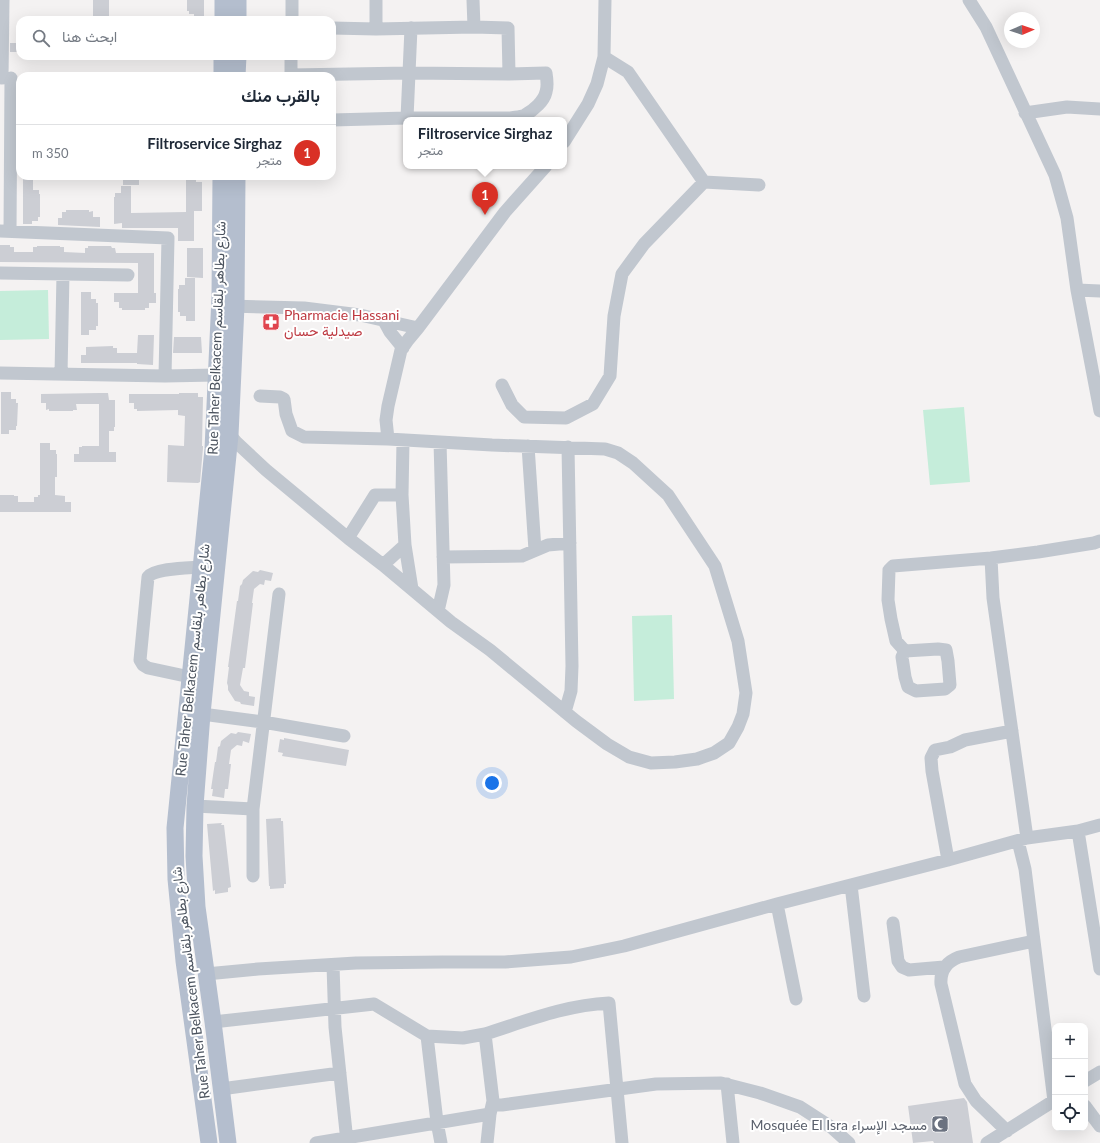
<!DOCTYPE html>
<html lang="ar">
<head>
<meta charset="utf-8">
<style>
  :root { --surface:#fff; --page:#f2f2f3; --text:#1f2937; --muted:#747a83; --line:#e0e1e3; --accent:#d93025 }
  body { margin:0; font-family:Lato,Vazirmatn,sans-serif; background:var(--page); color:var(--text); direction:rtl }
  .controls { position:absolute; right:12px; bottom:12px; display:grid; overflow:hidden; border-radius:8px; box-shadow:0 4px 16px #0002 }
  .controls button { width:36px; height:36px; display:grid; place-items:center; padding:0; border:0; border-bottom:1px solid var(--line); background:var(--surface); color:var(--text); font:20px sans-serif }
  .compass { position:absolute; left:1004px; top:12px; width:36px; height:36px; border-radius:50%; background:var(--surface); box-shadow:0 4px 16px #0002; rotate:88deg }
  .you { position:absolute; left:492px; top:783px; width:14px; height:14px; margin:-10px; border:3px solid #fff; border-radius:50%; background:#1a73e8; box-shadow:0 0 0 6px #1a73e833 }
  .badge { display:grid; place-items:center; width:26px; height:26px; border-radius:50%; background:var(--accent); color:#fff; font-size:13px; font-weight:700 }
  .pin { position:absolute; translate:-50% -33px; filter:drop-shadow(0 1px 2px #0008) }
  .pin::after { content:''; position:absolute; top:21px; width:14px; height:12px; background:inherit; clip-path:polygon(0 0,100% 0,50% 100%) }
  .popup { position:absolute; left:403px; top:117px; width:164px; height:52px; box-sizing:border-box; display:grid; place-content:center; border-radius:8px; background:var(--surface); filter:drop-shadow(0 1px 3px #0005); font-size:13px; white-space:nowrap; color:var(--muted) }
  .popup b { font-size:15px; color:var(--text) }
  .popup::after { content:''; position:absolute; left:50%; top:100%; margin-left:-8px; border:8px solid transparent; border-top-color:var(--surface) }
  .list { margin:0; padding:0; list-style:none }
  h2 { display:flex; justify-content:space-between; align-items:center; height:52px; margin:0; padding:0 16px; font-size:17px }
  h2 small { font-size:13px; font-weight:400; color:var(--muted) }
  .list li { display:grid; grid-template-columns:26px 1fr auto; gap:12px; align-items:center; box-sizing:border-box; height:56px; padding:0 16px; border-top:1px solid var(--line) }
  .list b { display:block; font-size:15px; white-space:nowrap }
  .list p { margin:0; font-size:13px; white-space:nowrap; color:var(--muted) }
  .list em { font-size:13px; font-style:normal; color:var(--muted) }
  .icon { flex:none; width:22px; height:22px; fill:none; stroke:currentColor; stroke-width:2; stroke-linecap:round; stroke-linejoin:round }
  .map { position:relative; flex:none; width:1100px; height:1143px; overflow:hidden; direction:ltr }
  .search { position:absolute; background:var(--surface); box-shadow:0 4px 16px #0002; left:16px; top:16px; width:320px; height:44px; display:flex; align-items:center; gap:10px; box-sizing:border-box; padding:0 14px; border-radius:12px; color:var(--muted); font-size:15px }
  .panel { position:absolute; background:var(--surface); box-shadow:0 4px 16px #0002; left:16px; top:72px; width:320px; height:108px; border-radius:12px; direction:rtl }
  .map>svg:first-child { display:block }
  .green { fill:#c5edda }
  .building { fill:#ccced4 }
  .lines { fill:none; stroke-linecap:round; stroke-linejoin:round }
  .minor { stroke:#c1c7cf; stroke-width:13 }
  .major { stroke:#b4bece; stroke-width:17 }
  .labels { text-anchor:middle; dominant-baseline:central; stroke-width:4; stroke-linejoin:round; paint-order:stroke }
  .health-label { font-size:14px; fill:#be3a42; stroke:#fff; text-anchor:start }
  .street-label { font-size:14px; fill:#4b535e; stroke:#fff }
  .worship-label { font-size:14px; fill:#5b616d; stroke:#fff; text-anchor:end }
</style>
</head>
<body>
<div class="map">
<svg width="1100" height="1143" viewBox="0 0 1100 1143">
  <rect width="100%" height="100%" fill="#f4f2f2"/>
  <!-- green -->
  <path class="green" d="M48,290L49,339L0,340V291Z
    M964,407L970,482L930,485L923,410Z
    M672,615L674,699L634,701L632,616Z"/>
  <!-- building -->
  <path class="building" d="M93,0H109V17H108V20H93Z
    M187,0H204V20H194V14H189V11H187Z
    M10,43H20V52H10Z
    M23,176H33V190H39V194H40V217H38V221H32V224H23Z
    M123,176H139V185H123Z
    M186,176H196V182H202V211H194V241H178V228H122V223L114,224V197H115V193H121V186H131V213L186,212Z
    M66,210H89V212L93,211V217H100V227L58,225V218H62V212H66Z
    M0,245H10V247H14V252H33V247H37V246H60V247H64V252L85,253V248H88V246H111L112,248H115L116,253H154V293H156V303H149V308H145V310H122V308H119V302H114V293H138V263L0,262Z
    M187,248H203V278L187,277Z
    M185,278H195V321H186V316H180V312H178V289H179V285H185Z
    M81,292H91V299H96V303H98V326H96V330H89V335H81Z
    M138,335H154L153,365L137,364V363H81V355H86V347L113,346V348H117V353H137Z
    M174,337H201L202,353H173Z
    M1,392H11V399H16V403H18L17,426H16V430H9V434H1Z
    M99,393H108L109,400H115V427H114V431H109V452H116V462H74V454H79V447H82V446H99V404H76L77,410H73V411H49V409L46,410V403H41V394Z
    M179,393H198V397H203L202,446H203V448L200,482L198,483L167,482L168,445L184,446L185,416L178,415V410L137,411V409H134V403H129V394H179Z
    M40,443H50V450H56V454H57V477H55V495L65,496V502H71V512H0V495H14V496H18V502H34V497H38V495H40Z
    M260,570L273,573L271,581L265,580L264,585L260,584L254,589L252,603H253L245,668H243L240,685L244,691L249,692V696L255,697L254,706L241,704L240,702L235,701L228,690V686L227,683L229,667H228L237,601H238L240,586L242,584L243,580L253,571L258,572Z
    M238,732L251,734L249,743L243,741L242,746L237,745L231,750L229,764H231L228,789H225L224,798L212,796L213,789H211L215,762H216L218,747L220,746L221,741L231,733L236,734Z
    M284,738L349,750L346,766L282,756L283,753L278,752L280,739L284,740Z
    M281,818V821H283L286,884H284V888L270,889V886H269L266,819Z
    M222,823L221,825H224L231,887L228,888V892L215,894V890L213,891L207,824Z
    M964,1098L967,1102L973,1143H934L933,1141L913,1143L908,1106Z"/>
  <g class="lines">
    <!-- minor -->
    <path class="minor" d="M376,0V29
      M969,0L986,27L1055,175L1067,218L1077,290L1100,411
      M292,20V0
      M332,28L376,29L474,27L473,0
      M604,57L628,72L704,182L759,185
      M291,75L408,73L509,74L508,28L474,27
      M291,76V56
      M2,78L3,0
      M1025,113L1067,107L1100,109
      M407,118L411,28
      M332,120L407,118H510C515,117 521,117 525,115C534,110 544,101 546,92C548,86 547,79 546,73L509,74
      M564,142L588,104L597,84L604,57L605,0
      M0,231L168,238L165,376
      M10,231L11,78
      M0,273L128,275
      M1077,290L1100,291
      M228,306L304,308L360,315L418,328L505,212L546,166
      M384,321L390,332L403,348
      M0,373L165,376L216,375
      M61,374L63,274
      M502,385L512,405L524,417L566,418L593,404L610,376L614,316L622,274L644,244L704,182
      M260,396L280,397L284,399L286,414L292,431L304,437L388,439
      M230,435L236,442L266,470L348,538L383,565L451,622L490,650L576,721L607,744L629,757L651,763L675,762L697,759L714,753L729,743L738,727L743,714L746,693L738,641L715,566L668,495L633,463L618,453L605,449L492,445L388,439L386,420L388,406L401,350L408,340L418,328
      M403,441L402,495L405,545
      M528,446L535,550
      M348,538L375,495H402
      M443,557L522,556L548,545L570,543
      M991,558L993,598L1027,838
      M383,565L405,545L412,589
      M438,611L444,585L440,442
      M905,651L902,657L905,677L908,687L916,691L945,689L950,685L948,661L946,650L938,649L905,651L896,641L891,619L888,600L889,570L893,566L991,558L1038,552L1094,543L1100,541
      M190,677L148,668L143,665L140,660L148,577C155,568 189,568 201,567
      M565,712L571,691L572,666L568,447
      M202,714L263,722L344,736
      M195,806L253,809
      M1078,831L1100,969
      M1018,841L1025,869L1054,1101
      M948,860L932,771L931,758L935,750L950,747L965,740L1012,731
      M253,876V809L279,594
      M851,885L864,996
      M777,904L796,999
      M893,923L898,961L902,967L909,970L944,967
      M333,965L335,1027L346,1132L348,1143
      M206,974L258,969L356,963L443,962H505L571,957L624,946L777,904L948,860L1027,838L1078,831L1100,825
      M213,1022L374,1004L427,1036L463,1038L485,1034L493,1101L490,1114L487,1143
      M485,1034C526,1021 566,1005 609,1003L622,1143
      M427,1036L437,1122L441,1143
      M1085,1081L1100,1072
      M727,1084L733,1143
      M221,1089L340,1073
      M493,1105H502L656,1084L721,1083L760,1093L800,1107L831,1127L849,1143
      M1085,1106L1100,1126
      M1007,1131L976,1101L965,1084L941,984C940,971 946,962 959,957L1034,941
      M316,1143L490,1114
      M987,1143L1055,1100"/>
    <!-- major -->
    <path class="major" d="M223,20V0
      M238,20V0
      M222,76V56
      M237,76L238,56
      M209,1143L184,961L176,879L175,828L213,449L220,297L221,176
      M228,1143L213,1022L197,907L194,856L195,806L202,714L230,435L236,306L237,176"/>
  </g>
  <!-- icons -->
  <defs>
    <symbol id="pharmacy-square" viewBox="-11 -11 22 22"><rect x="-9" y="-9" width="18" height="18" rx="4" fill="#e0444e" stroke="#fff"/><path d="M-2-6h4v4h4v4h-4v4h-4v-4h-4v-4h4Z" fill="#fff"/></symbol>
    <symbol id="mosque-square" viewBox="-11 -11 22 22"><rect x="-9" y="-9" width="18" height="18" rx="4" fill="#6b7280" stroke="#fff"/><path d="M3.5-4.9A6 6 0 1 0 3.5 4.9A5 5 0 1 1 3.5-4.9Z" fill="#fff"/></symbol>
  </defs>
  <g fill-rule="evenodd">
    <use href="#pharmacy-square" x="261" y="312" width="20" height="20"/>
    <use href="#mosque-square" x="930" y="1114" width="20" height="20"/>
  </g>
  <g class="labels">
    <!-- health labels -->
    <g class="health-label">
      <text x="284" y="314">Pharmacie Hassani<tspan x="284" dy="16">صيدلية حسان</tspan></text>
    </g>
    <!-- street labels -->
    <g class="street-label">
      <text transform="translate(216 338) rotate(-88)">Rue Taher Belkacem شارع بطاهر بلقاسم</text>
      <text transform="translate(192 660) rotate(-84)">Rue Taher Belkacem شارع بطاهر بلقاسم</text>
      <text transform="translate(190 983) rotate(-97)">Rue Taher Belkacem شارع بطاهر بلقاسم</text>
    </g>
    <!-- worship labels -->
    <g class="worship-label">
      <text x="927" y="1124">Mosquée El Isra مسجد الإسراء</text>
    </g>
  </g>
</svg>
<div class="controls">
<button>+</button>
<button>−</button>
<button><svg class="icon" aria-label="locate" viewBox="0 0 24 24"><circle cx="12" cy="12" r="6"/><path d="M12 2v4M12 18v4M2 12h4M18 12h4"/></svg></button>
</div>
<svg class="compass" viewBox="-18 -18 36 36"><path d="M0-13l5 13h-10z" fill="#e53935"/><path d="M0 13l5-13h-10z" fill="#747a83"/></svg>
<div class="you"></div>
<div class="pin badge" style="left:485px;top:215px">1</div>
<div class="popup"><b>Filtroservice Sirghaz</b>متجر</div>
<div class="search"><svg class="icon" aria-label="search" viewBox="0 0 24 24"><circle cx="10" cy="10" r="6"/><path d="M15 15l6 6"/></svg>ابحث هنا</div>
<section class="panel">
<h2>بالقرب منك<small></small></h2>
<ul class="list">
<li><span class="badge">1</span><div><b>Filtroservice Sirghaz</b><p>متجر</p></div><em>350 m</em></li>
</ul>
</section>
</div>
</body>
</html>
